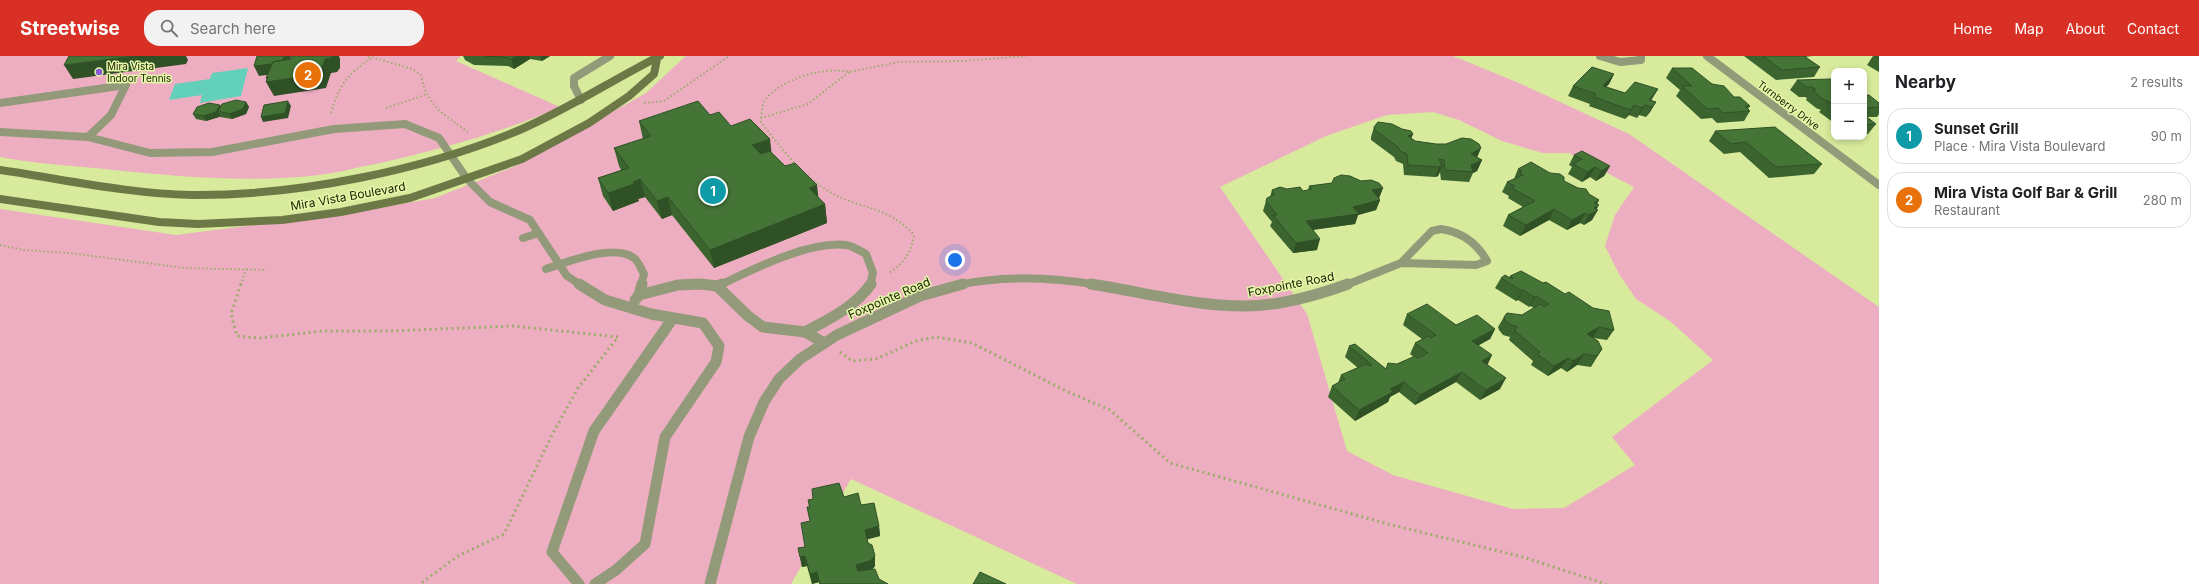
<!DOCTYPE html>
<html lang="en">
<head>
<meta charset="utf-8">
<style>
  :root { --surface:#fff; --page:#f2f2f2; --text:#202124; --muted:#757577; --line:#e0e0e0; --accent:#d93025 }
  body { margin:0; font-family:Inter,sans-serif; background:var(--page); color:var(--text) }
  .controls { position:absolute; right:12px; top:12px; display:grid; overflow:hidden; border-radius:8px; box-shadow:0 2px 6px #0003 }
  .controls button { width:36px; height:36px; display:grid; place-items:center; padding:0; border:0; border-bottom:1px solid var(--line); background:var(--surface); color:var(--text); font:20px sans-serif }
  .you { position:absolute; left:955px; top:204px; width:14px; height:14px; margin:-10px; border:3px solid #fff; border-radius:50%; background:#1a73e8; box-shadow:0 0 0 6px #1a73e833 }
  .badge { display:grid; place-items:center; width:26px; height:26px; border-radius:50%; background:var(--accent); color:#fff; font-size:13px; font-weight:700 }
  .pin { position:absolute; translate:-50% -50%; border:2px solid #fff; box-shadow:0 1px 4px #0006 }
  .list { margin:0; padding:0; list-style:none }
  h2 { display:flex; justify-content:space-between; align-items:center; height:52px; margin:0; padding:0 16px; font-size:17px }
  h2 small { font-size:13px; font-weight:400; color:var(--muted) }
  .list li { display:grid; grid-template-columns:26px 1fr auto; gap:12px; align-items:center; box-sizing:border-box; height:56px; margin:0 8px 8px; padding:0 8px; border:1px solid var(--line); border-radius:16px }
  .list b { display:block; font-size:15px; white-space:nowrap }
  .list p { margin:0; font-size:13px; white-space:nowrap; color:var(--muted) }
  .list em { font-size:13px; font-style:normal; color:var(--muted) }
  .icon { flex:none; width:22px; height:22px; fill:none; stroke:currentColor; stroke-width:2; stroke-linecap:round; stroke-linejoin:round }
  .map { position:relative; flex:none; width:1879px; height:528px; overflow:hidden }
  header { display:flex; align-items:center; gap:24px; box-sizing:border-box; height:56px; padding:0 20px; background:var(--accent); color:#fff }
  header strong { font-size:19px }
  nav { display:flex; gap:22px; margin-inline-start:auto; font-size:14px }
  .search { width:280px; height:36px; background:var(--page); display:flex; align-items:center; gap:10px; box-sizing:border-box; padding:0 14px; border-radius:16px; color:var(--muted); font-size:15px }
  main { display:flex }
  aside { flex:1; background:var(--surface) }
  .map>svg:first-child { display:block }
  .green { fill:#edaec1; fill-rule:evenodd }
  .water { fill:#63d0bb }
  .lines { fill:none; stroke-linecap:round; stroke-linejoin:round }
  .path-far1 { stroke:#9dab6c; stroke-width:2; stroke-dasharray:1.5 2.5; stroke-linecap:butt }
  .path { stroke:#9dab6c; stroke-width:3; stroke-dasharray:2 3.5; stroke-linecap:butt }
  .lane-far1 { stroke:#929a79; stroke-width:8 }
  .lane { stroke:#929a79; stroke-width:11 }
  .street-far1 { stroke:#929a79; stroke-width:8 }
  .street { stroke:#929a79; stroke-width:11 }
  .secondary { stroke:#6d7847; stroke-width:8 }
  .wall { fill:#3b642f }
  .shaded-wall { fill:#305126 }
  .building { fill:#457437; stroke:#305126 }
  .poi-dot { fill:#8959d2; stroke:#e5f7a9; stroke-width:1.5 }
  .labels { text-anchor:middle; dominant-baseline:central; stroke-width:3; stroke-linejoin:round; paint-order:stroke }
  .far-poi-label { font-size:10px; fill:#1b2102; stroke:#e5f7a9; text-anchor:start }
  .far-street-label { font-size:10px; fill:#1b2102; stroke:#e5f7a9 }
  .street-label { font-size:12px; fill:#1b2102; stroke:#e5f7a9 }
</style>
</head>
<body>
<header>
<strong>Streetwise</strong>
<div class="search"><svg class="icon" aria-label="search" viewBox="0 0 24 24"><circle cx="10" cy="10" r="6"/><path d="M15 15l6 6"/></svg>Search here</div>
<nav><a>Home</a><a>Map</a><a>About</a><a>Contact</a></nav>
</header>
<main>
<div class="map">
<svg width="1879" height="528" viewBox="0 0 1879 528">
  <rect width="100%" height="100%" fill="#d8ea9c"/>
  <!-- green -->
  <path class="green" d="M0,0H461L456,5L560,51C502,77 438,94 376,108C357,111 338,117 319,119C251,127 182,121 114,114C76,110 38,108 0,101Z
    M686,0H1453L1519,27L1629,78L1879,251V528H1077L851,423L791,528H0V153L176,179L362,155L435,142L518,109L646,37ZM1433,56L1459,64L1502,85L1543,97H1569L1634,131L1615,159L1605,190L1619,218L1636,243L1670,265L1713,304L1612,381L1635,409L1564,452L1513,453L1393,419L1347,395L1307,258L1220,131L1326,80L1387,59Z"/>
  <!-- water -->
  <path class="water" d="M248,12L241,40L200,47L202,39L169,44L175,28L210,23L212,17Z"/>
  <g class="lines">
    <!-- path-far1 -->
    <path class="path-far1" d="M368,0L412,13L421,19C427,51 444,58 468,76
      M849,16L808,48L761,62V66C780,91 802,120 830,136C861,154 887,149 914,179C911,197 904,207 889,217
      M644,47L664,45L729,0
      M386,52L425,39
      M331,57C339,29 347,19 371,2
      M761,62C762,57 762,48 765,44C781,23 824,10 849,16L899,6L962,5L1026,0
      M0,189L24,194L69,197L185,212L267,214
      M241,229L246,213"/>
    <!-- path -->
    <path class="path" d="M241,228L231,258L237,280L260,282L323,275H389L513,270L618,281L578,332L551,381L504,478L458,500L420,528
      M840,296L852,305L876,303L916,285L936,281L972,287L1066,335L1110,354L1170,407L1388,468L1523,501L1606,528"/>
    <!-- lane-far1 -->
    <path class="lane-far1" d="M581,44L574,30V22L610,0
      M0,47L126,29L111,59L88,81L150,97L212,96L334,73L405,68L439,82L467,123L490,146L530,164L567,220L581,229
      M0,76L88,81
      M523,182L539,177
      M546,213C567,206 614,187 634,202C639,206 641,213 644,218L641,229
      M685,229H706
      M720,229C754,213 808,185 846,189C853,190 860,195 866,198L873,217L870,229"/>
    <!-- lane -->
    <path class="lane" d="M579,228L605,244L651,258L703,267L719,290L716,306L665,381L645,488L616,514L595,528
      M717,230L722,228
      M639,239L678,229L700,228L717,230L748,260L763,271L805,276L824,287
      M635,244L639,239L642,228
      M805,276C829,263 855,251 871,228
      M579,528L552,496L594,375L673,262"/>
    <!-- street-far1 -->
    <path class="street-far1" d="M1600,0L1620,6L1641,4V0
      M1707,0L1879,129
      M1441,173C1461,176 1477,187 1487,205L1476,209L1401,207L1432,175Z
      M957,229C1004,219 1051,221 1098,229
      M1346,229L1401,207"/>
    <!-- street -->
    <path class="street" d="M1091,228C1142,236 1193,250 1245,250C1280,250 1315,240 1348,228
      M710,528L749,381L764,346L779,323L800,303L837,279L920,240L963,228"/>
    <!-- secondary -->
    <path class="secondary" d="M0,114C62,123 130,138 192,139C298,140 425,114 522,73C570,52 614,23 660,0
      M0,143L159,166L198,168L282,164L341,156L410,142L522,103L589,67L629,40L654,18L657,3"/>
  </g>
  <!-- wall -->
  <path class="wall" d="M463,0H550L542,5L530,3L514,13L508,10L474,9L465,4Z
    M1744,0H1812L1805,1L1820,11L1814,21L1776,24Z
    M1873,0H1879V16L1867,9Z
    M1672,12L1712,28L1734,41L1750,50L1748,53L1750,55L1744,65L1717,67L1712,62L1701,63L1676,40L1680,34L1666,22Z
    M1614,18L1609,28L1606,31L1625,37L1658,33L1651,44L1656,46L1650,56L1646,61L1639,59L1637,62L1629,59L1625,63L1589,50L1590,48L1568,40L1573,30Z
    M1797,24L1834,25V67L1819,56L1821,54L1816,52L1806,44L1807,42L1805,41H1799L1790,34Z
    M1864,39L1879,47V58L1877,61H1867L1876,68L1868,78H1864Z
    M246,46L249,51L246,58L232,63L220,61V60L219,61L206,65L196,63L193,58Z
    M710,59L731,70L771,96L825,148L827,167L714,212L672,159L662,163L645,141L638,143L639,145L613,155L603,140L598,122L621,114L619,110L614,92L643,83L639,65Z
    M1374,71L1402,73L1413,78L1411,82L1415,85L1436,88L1481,92L1477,102L1482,104L1477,115L1473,117L1469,126L1441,124L1440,116L1438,120L1435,121L1404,119L1403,108L1396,105L1394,101L1371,84V81Z
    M1715,75L1822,108L1814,118L1769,122L1740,96L1724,98L1709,85Z
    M1574,99L1610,110L1604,120L1596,125L1590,121L1582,126L1568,118L1572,111L1569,109Z
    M1518,113L1564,125L1589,138L1597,148L1596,153L1592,164L1584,169L1580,167L1567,174L1549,164L1520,180L1503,170L1508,159L1523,151L1508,142L1509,140L1502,136L1507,126L1514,123Z
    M1361,125L1383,132L1379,142L1380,144L1376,154L1358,159L1355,168L1313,174L1317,194L1293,197L1270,170L1272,166L1263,155L1266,145L1270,141L1272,134L1287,133L1303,135L1308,134L1309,130Z
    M1510,220L1614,274L1607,284L1593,282L1602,293L1591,311L1577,309L1567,316L1561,312L1548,320L1531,309L1533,305L1509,284L1510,281L1503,279L1499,274L1498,271L1504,261L1522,259L1534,252L1530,250L1529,251L1518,244L1516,245L1495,232L1501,222H1509Z
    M1407,258L1456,269L1495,273L1490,283L1478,289L1487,309L1500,333L1480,344L1456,326L1415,349L1399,336L1390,341L1388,346L1355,365L1328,341L1332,330L1338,327L1341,319L1358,312L1345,301L1349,290L1386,313L1397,308L1414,301L1410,298L1415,287L1422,283L1403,269Z
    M844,441L861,449L879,470L880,480L867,483L875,510L872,514L879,523L888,528H819V526L812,528L807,510L802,511L798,492L805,491L810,465L807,451H809L808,444Z"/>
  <!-- shaded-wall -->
  <path class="shaded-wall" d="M135,0H186L188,4L186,8L73,23L64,9Z
    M284,0H291L288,16L259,20L254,10Z
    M331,0H339L340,3V12L337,16L331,17L326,32L274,40L266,26H268L266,22L325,3Z
    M516,0H529L530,3L514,13L511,3Z
    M540,0H550L542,5Z
    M1614,18L1609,28L1598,40L1603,30Z
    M1658,33L1652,43L1647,50L1649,44Z
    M288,45L291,50L288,62L263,66L261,61Z
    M246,46L249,51L246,58L232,63L229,58Z
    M1656,46L1650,56L1646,61L1652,51Z
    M220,49L223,54L218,55L220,60L219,61L206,65L203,60Z
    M1634,49L1629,59L1625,63L1631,54Z
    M1645,49L1639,59L1637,62L1642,52Z
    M1413,78L1409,88L1408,80Z
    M770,83L772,101L754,107L752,89Z
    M1481,92L1476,102L1471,98Z
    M1482,104L1477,115L1473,117L1471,109Z
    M1442,110L1438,120L1435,121L1439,111Z
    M1610,110L1604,120L1596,125L1601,115Z
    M1595,111L1590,121L1582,126L1587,116Z
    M640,123L645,141L638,143L639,145L613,155L608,137Z
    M817,129L819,147L809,132Z
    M1383,132L1379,142L1368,144L1372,134Z
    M668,141L672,159L662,163L657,145Z
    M1380,144L1376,154L1358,159L1355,168L1303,175L1306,165L1353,151Z
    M1599,144L1596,151L1599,149L1595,156L1598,154L1592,164L1584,169L1589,159L1594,147Z
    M825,148L827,167L714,212L710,194Z
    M1554,153L1549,164L1520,180L1526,169Z
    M1585,157L1580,167L1567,174L1572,164Z
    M1320,183L1317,194L1293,197L1296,187Z
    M1523,234L1518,244L1516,245L1522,235Z
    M1536,240L1530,250L1529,251L1534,241Z
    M1599,271L1593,281L1587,278Z
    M1495,273L1490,283L1467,296L1472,285Z
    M1584,298L1577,309L1567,316L1573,305Z
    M1492,299L1487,310L1482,305Z
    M1568,302L1561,312L1548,320L1554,310Z
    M1462,316L1456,326L1415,349L1420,339Z
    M1506,322L1500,333L1480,344L1486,334Z
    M1404,326L1399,336L1390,341L1388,346L1355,365L1359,354L1390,333Z
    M879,470L880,480L865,484V474Z
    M805,500L807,510L802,511L800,501Z
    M875,500V510L871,515L857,519L856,509Z
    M817,516L819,526L812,528L810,518Z"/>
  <!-- building -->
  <path class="building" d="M69,0H135L64,9Z
    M257,0H284L283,4L273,6L272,8L254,10Z
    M292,0H333L331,2L325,3L320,18L266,26L268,21L266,22L273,6L291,3Z
    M485,0H516L511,3L504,1Z
    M1763,0H1804L1820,11L1782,14Z
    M1875,0H1879V3Z
    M1592,11L1614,18L1603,30L1625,37L1635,26L1658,33L1649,44L1656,46L1652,51L1645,49L1642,52L1634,49L1631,54L1594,41L1596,38L1573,30Z
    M1672,12H1692L1712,28L1724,30L1734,41H1740L1750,50H1745L1750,55L1723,57L1718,52L1707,53L1682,30H1692Z
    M1831,23L1834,25V52L1826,47H1832L1823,43L1812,34H1816L1812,31H1806L1797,24Z
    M1864,39H1869L1879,47V51L1864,52Z
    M236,44L246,46L243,53L229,58L218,55L222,48Z
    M288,45L285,57L261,61L264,49Z
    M698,45L710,59L719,56L731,70L750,63L770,83L752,89L761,98L770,95L785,110L795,107L817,129L809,132L825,148L710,194L668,141L657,145L640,123L633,126L634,128L608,137L598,122L629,112L614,92L651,80L639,65Z
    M209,47L220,49L216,56L203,60L193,58L197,51Z
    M1864,59L1876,68L1864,69Z
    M1378,66L1392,68L1402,73L1411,75L1413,78L1408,80L1415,85L1436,88H1446L1462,82L1471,83L1479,88L1481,92L1471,98L1482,104L1471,109L1473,116L1445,114L1444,104L1439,103L1442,110L1439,111L1408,109L1407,98L1400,95L1398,91L1375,74L1374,71Z
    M1775,71L1822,108L1776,111L1746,86L1731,88L1715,75Z
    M1582,95L1610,110L1601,115L1595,111L1587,116L1573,108L1582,103L1574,99Z
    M1531,106L1550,117L1560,118L1564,121V125L1578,132L1586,133L1589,138L1599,144L1594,147L1599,149L1594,152L1598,154L1589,159L1585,157L1572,164L1554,153L1526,169L1508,159L1535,145L1512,132L1515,130L1507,126L1523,119L1520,117L1522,115L1518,113Z
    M1341,119L1350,120L1361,125L1371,124L1379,127L1383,132L1372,134L1380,144L1353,151L1359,158L1306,165L1320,183L1296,187L1273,159H1277L1266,145L1267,142L1274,139L1272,134L1280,131L1287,133L1300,131L1303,135L1312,133L1309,130L1332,127L1334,122Z
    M1521,215L1543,227L1546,226L1565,238L1569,236L1593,252L1609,255L1614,274L1599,271L1587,278L1598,285L1602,293L1597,300L1584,298L1573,305L1568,302L1554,310L1537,298L1540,296L1514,274L1518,271L1509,268L1505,264L1504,261L1507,257L1522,259L1540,248L1544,251L1549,248L1536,240L1534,241L1523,234L1522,235L1501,222L1505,219L1512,223L1513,222L1510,220Z
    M1427,248L1456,269L1477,259L1495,273L1472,285L1492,299L1482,305L1506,322L1486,334L1462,316L1420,339L1404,326L1390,333L1393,336L1359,354L1332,330L1345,323L1341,319L1366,308L1369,310L1372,309L1349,290L1355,288L1386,313L1388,307L1397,308L1415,300L1418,302L1428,297L1415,287L1429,280L1431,282L1436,279L1407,258Z
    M839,427L844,441L858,437L861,449L874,447L879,470L865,474L868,487L872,489L875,500L870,505L856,509L858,515L875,513L879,523L888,528H820L817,516L810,518L805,500L800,501L798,492L805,491L801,467L810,465L807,451H810L808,444L813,443L812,433Z
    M980,516L1006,528H973Z"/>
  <!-- markers -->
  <circle class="poi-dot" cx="99" cy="16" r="4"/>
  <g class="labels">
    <!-- far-poi labels -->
    <g class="far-poi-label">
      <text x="107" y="10">Mira Vista<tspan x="107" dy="12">Indoor Tennis</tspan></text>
    </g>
    <!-- far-street labels -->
    <g class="far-street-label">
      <text transform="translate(1789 49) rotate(37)">Turnberry Drive</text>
    </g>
    <!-- street labels -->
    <g class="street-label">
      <text transform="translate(348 140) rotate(-10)">Mira Vista Boulevard</text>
      <text transform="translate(1291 228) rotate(-11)">Foxpointe Road</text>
      <text transform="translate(889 242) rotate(-23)">Foxpointe Road</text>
    </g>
  </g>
</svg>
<div class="controls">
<button>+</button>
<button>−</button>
</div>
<div class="you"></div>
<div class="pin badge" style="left:713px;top:135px;background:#0f9aa8">1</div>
<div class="pin badge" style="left:308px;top:19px;background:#e8710a">2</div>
</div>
<aside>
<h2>Nearby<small>2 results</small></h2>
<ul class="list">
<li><span class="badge" style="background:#0f9aa8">1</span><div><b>Sunset Grill</b><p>Place · Mira Vista Boulevard</p></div><em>90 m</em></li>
<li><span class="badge" style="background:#e8710a">2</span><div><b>Mira Vista Golf Bar &amp; Grill</b><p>Restaurant</p></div><em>280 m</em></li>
</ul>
</aside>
</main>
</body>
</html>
